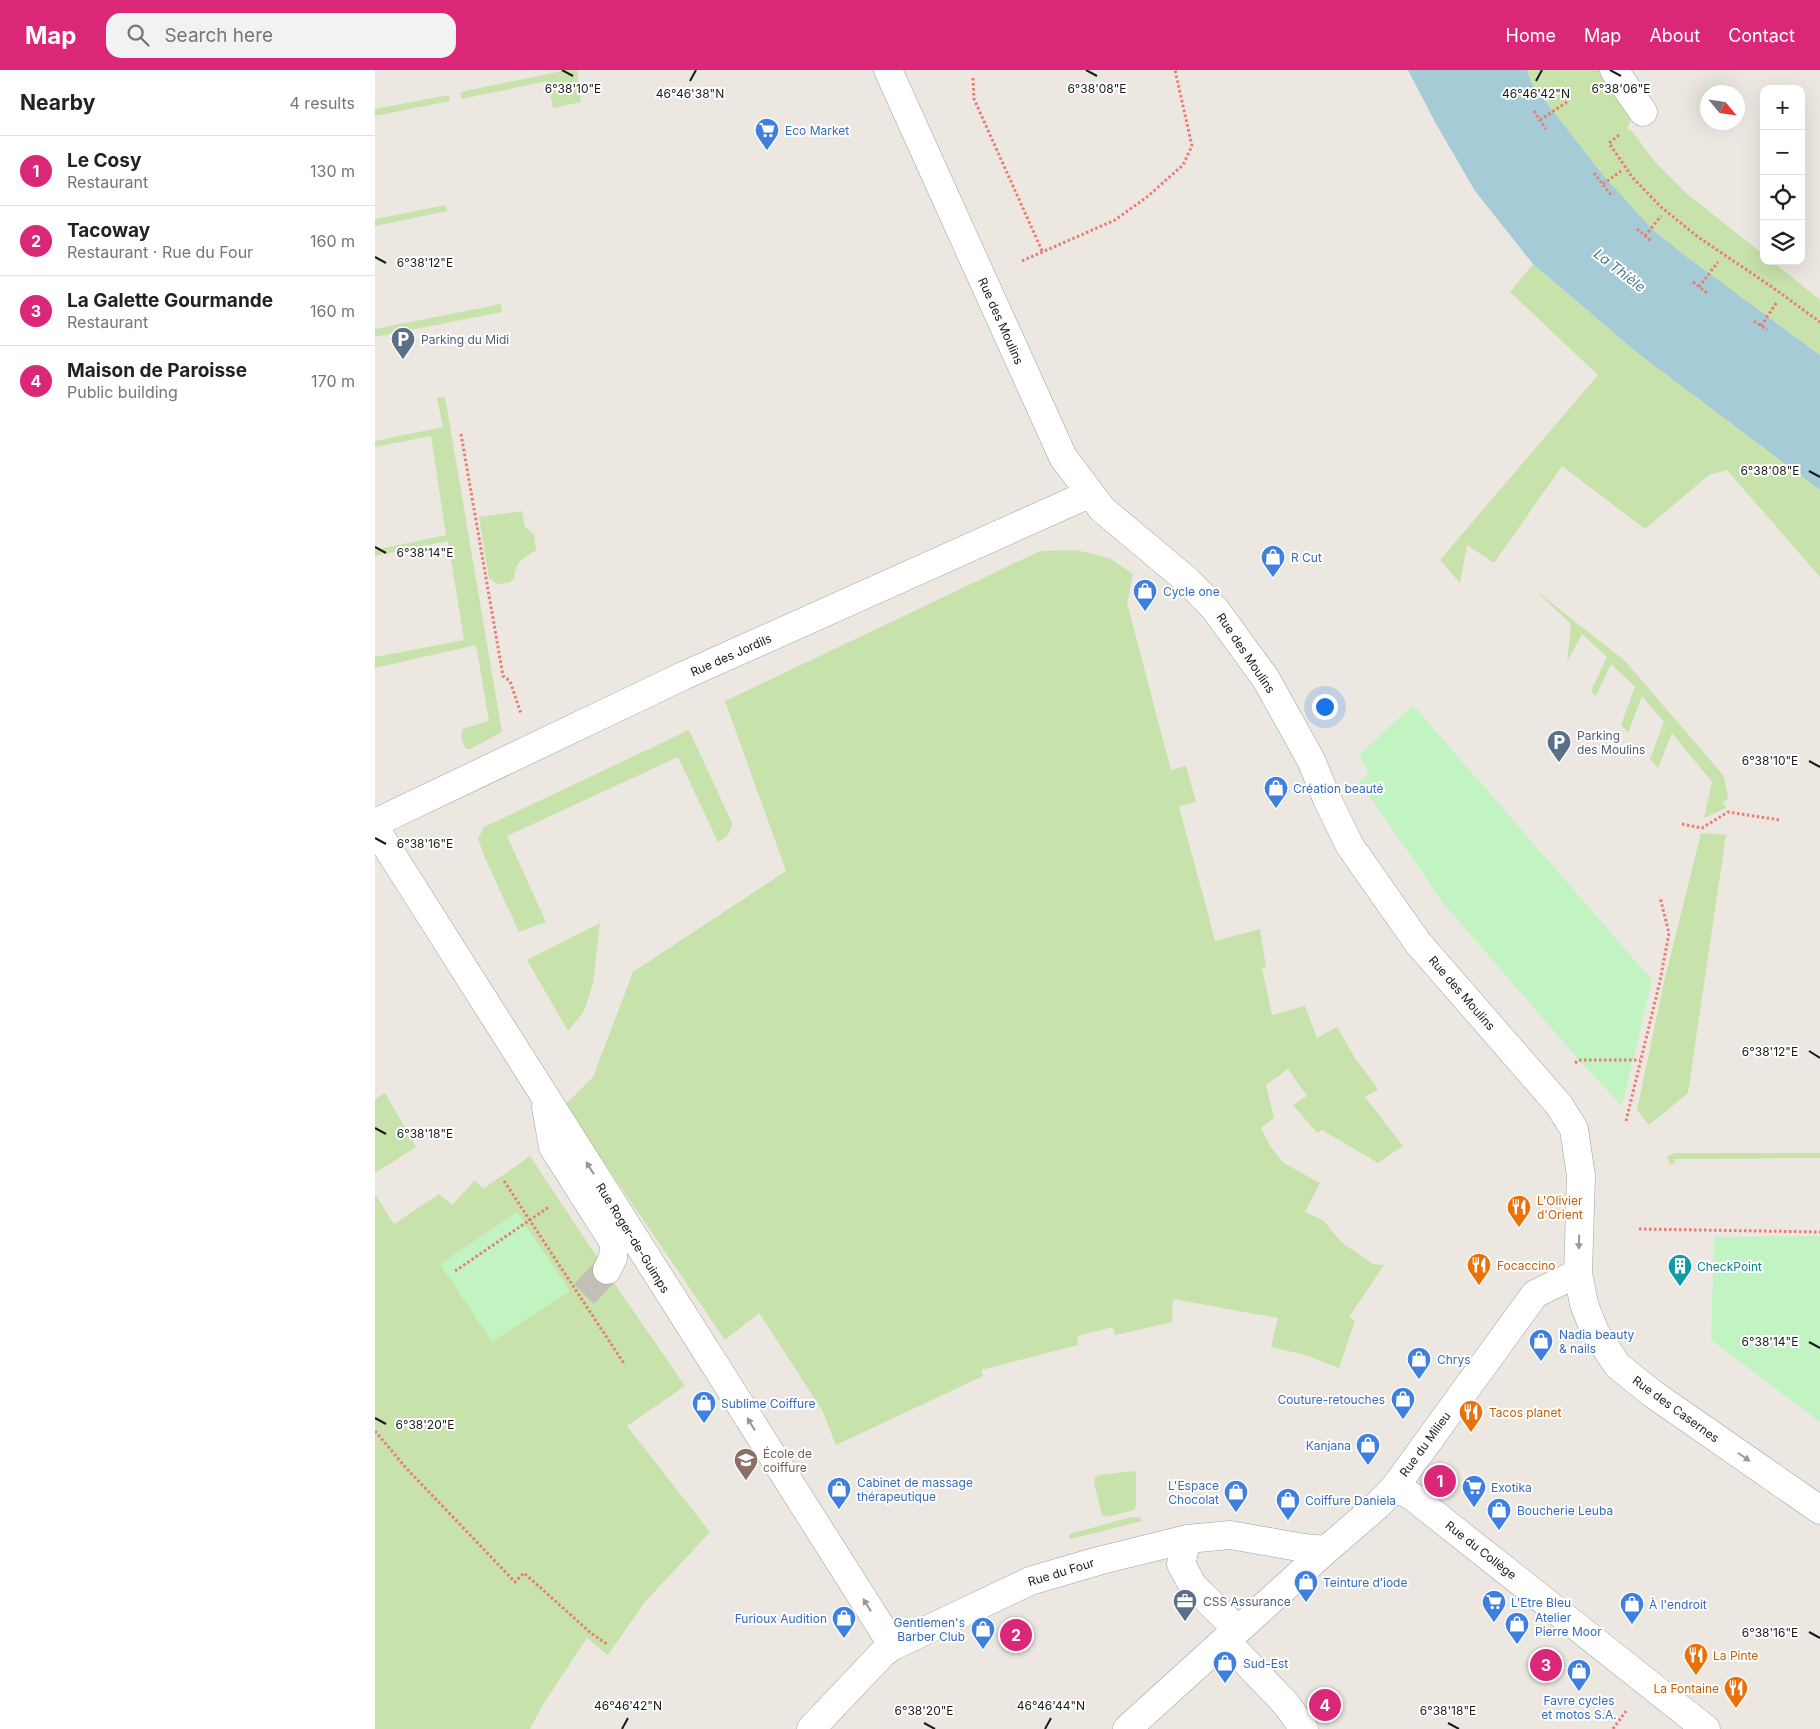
<!DOCTYPE html>
<html lang="en">
<head>
<meta charset="utf-8">
<style>
  :root { --surface:#fff; --page:#f2f2f2; --text:#222; --muted:#767676; --line:#e0e0e0; --accent:#db2777 }
  body { margin:0; font-family:Inter,sans-serif; background:var(--page); color:var(--text) }
  .controls { position:absolute; right:15px; top:15px; display:grid; overflow:hidden; border-radius:10px; box-shadow:0 5px 20px #0002 }
  .controls button { width:45px; height:45px; display:grid; place-items:center; padding:0; border:0; border-bottom:1px solid var(--line); background:var(--surface); color:var(--text); font:25px sans-serif }
  .compass { position:absolute; left:1325px; top:15px; width:45px; height:45px; border-radius:50%; background:var(--surface); box-shadow:0 5px 20px #0002; rotate:119deg }
  .you { position:absolute; left:949px; top:636px; width:18px; height:18px; margin:-12px; border:4px solid #fff; border-radius:50%; background:#1a73e8; box-shadow:0 0 0 8px #1a73e833 }
  .badge { display:grid; place-items:center; width:32px; height:32px; border-radius:50%; background:var(--accent); color:#fff; font-size:16px; font-weight:700 }
  .pin { position:absolute; translate:-50% -50%; border:2px solid #fff; box-shadow:0 1px 5px #0006 }
  .list { margin:0; padding:0; list-style:none }
  h2 { display:flex; justify-content:space-between; align-items:center; height:65px; margin:0; padding:0 20px; font-size:21px }
  h2 small { font-size:16px; font-weight:400; color:var(--muted) }
  .list li { display:grid; grid-template-columns:32px 1fr auto; gap:15px; align-items:center; box-sizing:border-box; height:70px; padding:0 20px; border-top:1px solid var(--line) }
  .list b { display:block; font-size:19px; white-space:nowrap }
  .list p { margin:0; font-size:16px; white-space:nowrap; color:var(--muted) }
  .list em { font-size:16px; font-style:normal; color:var(--muted) }
  .icon { flex:none; width:28px; height:28px; fill:none; stroke:currentColor; stroke-width:2; stroke-linecap:round; stroke-linejoin:round }
  .map { position:relative; flex:none; width:1445px; height:1659px; overflow:hidden }
  header { display:flex; align-items:center; gap:30px; box-sizing:border-box; height:70px; padding:0 25px; background:var(--accent); color:#fff }
  header strong { font-size:24px }
  nav { display:flex; gap:28px; margin-inline-start:auto; font-size:18px }
  .search { width:350px; height:45px; background:var(--page); display:flex; align-items:center; gap:12px; box-sizing:border-box; padding:0 18px; border-radius:15px; color:var(--muted); font-size:19px }
  main { display:flex }
  aside { flex:1; background:var(--surface) }
  .map>svg:first-child { display:block }
  .grass { fill:#c8e2ab }
  .park { fill:#c1f3c3 }
  .water { fill:#a5ccd6 }
  .lines { fill:none; stroke-linecap:round; stroke-linejoin:round }
  .minor-tunnel { stroke:#c2bfb9; stroke-width:28; stroke-dasharray:28 14; stroke-linecap:butt }
  .minor-casing { stroke:#9f9f9f; stroke-width:29 }
  .path { stroke:#ec7b72; stroke-width:3; stroke-dasharray:2.5 2.5; stroke-linecap:butt }
  .minor { stroke:#fff; stroke-width:28 }
  .oneway { fill:#989898 }
  .ticks { fill:none; stroke:#1b1b1b; stroke-width:2 }
  .labels { text-anchor:middle; dominant-baseline:central; stroke-width:4; stroke-linejoin:round; paint-order:stroke }
  .shop-label { font-size:12px; fill:#366cbe; stroke:#fff; text-anchor:start }
  .street-label { font-size:12px; fill:#1b1b1b; stroke:#fff }
  .service-label { font-size:12px; fill:#4e5e75; stroke:#fff; text-anchor:start }
  .food-label { font-size:12px; fill:#c56008; stroke:#fff; text-anchor:start }
  .culture-label { font-size:12px; fill:#0d838f; stroke:#fff; text-anchor:start }
  .education-label { font-size:12px; fill:#785e54; stroke:#fff; text-anchor:start }
  .water-label { font-size:14px; font-style:italic; fill:#4e7699; stroke:#fff }
  .ticks-label { font-size:12px; text-anchor:middle; fill:#1b1b1b; stroke:#fff; stroke-width:4; stroke-linejoin:round; paint-order:stroke }
</style>
</head>
<body>
<header>
<strong>Map</strong>
<div class="search"><svg class="icon" aria-label="search" viewBox="0 0 24 24"><circle cx="10" cy="10" r="6"/><path d="M15 15l6 6"/></svg>Search here</div>
<nav><a>Home</a><a>Map</a><a>About</a><a>Contact</a></nav>
</header>
<main>
<aside>
<h2>Nearby<small>4 results</small></h2>
<ul class="list">
<li><span class="badge">1</span><div><b>Le Cosy</b><p>Restaurant</p></div><em>130 m</em></li>
<li><span class="badge">2</span><div><b>Tacoway</b><p>Restaurant · Rue du Four</p></div><em>160 m</em></li>
<li><span class="badge">3</span><div><b>La Galette Gourmande</b><p>Restaurant</p></div><em>160 m</em></li>
<li><span class="badge">4</span><div><b>Maison de Paroisse</b><p>Public building</p></div><em>170 m</em></li>
</ul>
</aside>
<div class="map">
<svg width="1445" height="1659" viewBox="0 0 1445 1659">
  <rect width="100%" height="100%" fill="#ece8e1"/>
  <!-- grass -->
  <path class="grass" d="M192,0H202L206,32L178,38L173,11L87,29L85,22Z
    M1152,0H1224L1257,47L1252,59L1257,61L1280,92L1311,123L1389,185V191H1397L1445,230V285L1312,187L1277,159L1228,105L1157,14Z
    M74,25L75,31L0,46V39Z
    M71,135L72,141L0,156V149Z
    M1158,194L1260,281L1445,420V507L1352,400L1334,405L1270,459L1187,396L1119,493L1092,475L1085,513L1065,490L1223,305L1135,222Z
    M126,234L127,242L0,267V259Z
    M70,327L127,662L95,679H91L86,669L87,659L114,651L101,575L0,598V587L89,570L73,471L0,486V480L71,465L56,366L0,377V371L68,357L62,328Z
    M147,441L150,457L159,464L161,480C147,490 141,490 139,509L133,513L122,514L114,508L104,447Z
    M701,480L734,488L758,504L752,533L796,700L811,696L821,732L804,736C815,781 829,825 840,871L885,859L891,897L887,898L897,945L930,936L942,968L962,957L980,988L1003,1019L990,1027L1028,1076L1003,1093L947,1060L942,1063L918,1035L932,1026L913,999L891,1015L899,1048L886,1058L894,1074L907,1092L945,1113L930,1142L949,1151L966,1172L998,1194L1009,1195L974,1247L980,1251L964,1298L930,1285L896,1277L903,1248L798,1229L797,1252L740,1265L738,1257L702,1266L703,1275L606,1300L608,1306L461,1375L447,1340L384,1243L350,1270L190,1035L218,1007L258,902L411,801L350,631L665,481Z
    M1159,519L1250,591L1349,706L1353,729L1348,732L1351,738L1329,748L1337,712L1297,663L1283,698L1275,689L1289,652L1267,626L1253,663L1246,655L1260,617L1236,594L1221,626L1216,621L1232,587L1207,564L1192,592L1196,554Z
    M314,660L357,753C356,763 352,767 343,772L303,687L132,766L171,852L144,862L110,788L103,769L109,757Z
    M1326,763L1351,765L1313,1023L1274,1055L1262,1040L1289,912Z
    M225,853L218,913L209,941L193,961L152,890Z
    M10,1023L41,1077L0,1103V1029Z
    M1299,1083H1445V1088L1300,1089L1299,1094H1295L1292,1087Z
    M155,1086L244,1220L310,1316L252,1356L335,1462L269,1533L233,1585L212,1568L167,1636L155,1659H0V1124L19,1154L64,1124L77,1135L100,1110L108,1119Z
    M757,1401L760,1402L761,1405V1435L759,1440L731,1447L727,1445L719,1413L720,1407L724,1405Z
    M756,1447H765L767,1451L696,1469L694,1467L695,1464Z"/>
  <!-- park -->
  <path class="park" d="M1038,635L1277,910L1247,1036L1204,990L1069,834L984,711L994,704L984,685Z
    M142,1142L195,1221L117,1272L65,1194Z
    M1442,1166L1445,1167V1352L1336,1270L1339,1167Z"/>
  <!-- water -->
  <path class="water" d="M1033,0H1152L1157,14L1228,105L1277,159L1312,187L1445,285V420L1260,281L1158,194L1100,121L1060,52Z"/>
  <g class="lines">
    <!-- minor-tunnel -->
    <path class="minor-tunnel" d="M209,1224L232,1200"/>
    <defs>
      <path id="minor" d="M513,0L688,387L727,439L813,511L840,539L891,609L936,690L952,729L975,776L1043,873L1184,1035L1199,1059L1206,1106L1203,1203L1209,1234L1220,1262L1243,1296L1278,1324L1445,1440
        M1239,0L1268,42
        M0,753L308,606L714,424
        M0,758L518,1576
        M171,1037L178,1077L239,1173L238,1188L232,1200
        M1020,1417L1038,1427L1331,1659
        M812,1469L806,1494L818,1516L863,1560
        M850,1570L911,1634L929,1659
        M436,1659L508,1583L518,1576L655,1511L723,1491L812,1469L855,1465L929,1478L951,1480
        M752,1659L850,1570L863,1560L951,1480L1002,1436L1020,1417L1160,1224L1203,1203"/>
    </defs>
    <!-- minor casing -->
    <use href="#minor" class="minor-casing"/>
    <!-- path -->
    <path class="path" d="M598,8L599,29L668,183
      M1159,41L1171,59
      M1165,50L1192,32
      M1244,65L1234,73L1257,107L1286,137L1323,167L1397,217L1445,252
      M1219,103L1237,126
      M1228,114L1246,101
      M1262,159L1276,171
      M1270,166L1286,146
      M647,191L740,150L772,127L808,95L817,76L800,0
      M1318,212L1332,223
      M1324,217L1343,192
      M1379,251L1392,260
      M1386,256L1402,232
      M86,364L128,606L135,611L146,644
      M1307,754L1327,758L1353,742L1405,750
      M1200,993L1204,990H1265
      M1251,1051L1285,911L1294,863L1285,827
      M129,1111L250,1295
      M1264,1159L1445,1162
      M80,1201L174,1137
      M0,1361L32,1399L140,1512L149,1503L217,1564L232,1574
      M1238,1659L1251,1641"/>
    <!-- minor -->
    <use href="#minor" class="minor"/>
  </g>
  <!-- one-way arrows -->
  <defs><path id="oneway-solid" d="M-6-.8H1V-3.2L6.5 0L1 3.2V.8H-6Z" transform="scale(1.25)"/></defs>
  <g class="oneway">
    <use href="#oneway-solid" transform="translate(215 1098) rotate(-122)"/>
    <use href="#oneway-solid" transform="translate(1204 1172) rotate(92)"/>
    <use href="#oneway-solid" transform="translate(376 1354) rotate(-122)"/>
    <use href="#oneway-solid" transform="translate(1369 1387) rotate(35)"/>
    <use href="#oneway-solid" transform="translate(492 1535) rotate(-122)"/>
  </g>
  <!-- ticks -->
  <path class="ticks" d="M187,0L198,6M711,0L722,6M1235,0L1246,6M315,11L321,0M1161,11L1167,0M0,187L11,193M1434,401L1445,407M0,477L11,483M1434,691L1445,697M0,768L11,774M1434,981L1445,988M0,1058L11,1064M1434,1272L1445,1278M0,1348L11,1354M1434,1562L1445,1568M549,1653L560,1659M1073,1653L1084,1659M247,1659L253,1648M670,1659L676,1648"/>
  <!-- icons -->
  <defs>
    <symbol id="supermarket-pin" viewBox="-11 -11 22 30"><path d="M0 17L-7.5 6A9.5 9.5 0 1 1 7.5 6Z" fill="#3f7fe0" stroke="#fff"/><path d="M-6-5.5h2.5l.6 2H6L4.5 2H-2.5L-4.4-4H-6ZM-1.5 3.2a1.3 1.3 0 1 0 .1 0ZM3 3.2a1.3 1.3 0 1 0 .1 0Z" fill="#fff"/></symbol>
    <symbol id="parking-pin" viewBox="-11 -11 22 30"><path d="M0 17L-7.5 6A9.5 9.5 0 1 1 7.5 6Z" fill="#5c6f8a" stroke="#fff"/><path d="M-3.5-5.5H1a3.5 3.5 0 0 1 0 7H-1V5.5H-3.5ZM-1-3.4V-.6H.8a1.4 1.4 0 0 0 0-2.8Z" fill="#fff"/></symbol>
    <symbol id="shop-pin" viewBox="-11 -11 22 30"><path d="M0 17L-7.5 6A9.5 9.5 0 1 1 7.5 6Z" fill="#3f7fe0" stroke="#fff"/><path d="M-5-2.5h2.3a2.7 3.5 0 0 1 5.4 0H5L5.5 6h-11ZM-1.5-2.5h3a1.5 2.3 0 0 0-3 0Z" fill="#fff"/></symbol>
    <symbol id="restaurant-pin" viewBox="-11 -11 22 30"><path d="M0 17L-7.5 6A9.5 9.5 0 1 1 7.5 6Z" fill="#e8710a" stroke="#fff"/><path d="M-5-6h1v4h1v-4h1v4h1v-4h1v5L-1.5 .5V6h-2V.5L-5-1ZM5-6V6H3V1.5H1.5Q1.5-4 5-6Z" fill="#fff"/></symbol>
    <symbol id="building-pin" viewBox="-11 -11 22 30"><path d="M0 17L-7.5 6A9.5 9.5 0 1 1 7.5 6Z" fill="#0f9aa8" stroke="#fff"/><path d="M-4-6H4V6H1V3H-1V6H-4ZM-2.5-4.3h1.7v1.8h-1.7ZM.8-4.3h1.7v1.8H.8ZM-2.5-1h1.7V.8h-1.7ZM.8-1h1.7V.8H.8Z" fill="#fff"/></symbol>
    <symbol id="school-pin" viewBox="-11 -11 22 30"><path d="M0 17L-7.5 6A9.5 9.5 0 1 1 7.5 6Z" fill="#8d6e63" stroke="#fff"/><path d="M0-5L7-2L0 1L-7-2ZM-4 1L0 2.5L4 1V4Q0 6-4 4Z" fill="#fff"/></symbol>
    <symbol id="office-pin" viewBox="-11 -11 22 30"><path d="M0 17L-7.5 6A9.5 9.5 0 1 1 7.5 6Z" fill="#5c6f8a" stroke="#fff"/><path d="M-6-3h4V-5.5h4V-3h4V5H-6ZM-1-4.5V-3h2v-1.5ZM-6 0V1H6V0Z" fill="#fff"/></symbol>
  </defs>
  <g fill-rule="evenodd">
    <use href="#supermarket-pin" x="378" y="46" width="28" height="38"/>
    <use href="#parking-pin" x="14" y="255" width="28" height="38"/>
    <use href="#shop-pin" x="884" y="473" width="28" height="38"/>
    <use href="#shop-pin" x="756" y="507" width="28" height="38"/>
    <use href="#parking-pin" x="1170" y="658" width="28" height="38"/>
    <use href="#shop-pin" x="887" y="704" width="28" height="38"/>
    <use href="#restaurant-pin" x="1130" y="1123" width="28" height="38"/>
    <use href="#restaurant-pin" x="1090" y="1181" width="28" height="38"/>
    <use href="#building-pin" x="1291" y="1182" width="28" height="38"/>
    <use href="#shop-pin" x="1152" y="1257" width="28" height="38"/>
    <use href="#shop-pin" x="1030" y="1275" width="28" height="38"/>
    <use href="#shop-pin" x="1014" y="1315" width="28" height="38"/>
    <use href="#shop-pin" x="315" y="1319" width="28" height="38"/>
    <use href="#restaurant-pin" x="1082" y="1328" width="28" height="38"/>
    <use href="#shop-pin" x="979" y="1361" width="28" height="38"/>
    <use href="#school-pin" x="357" y="1376" width="28" height="38"/>
    <use href="#supermarket-pin" x="1085" y="1403" width="28" height="38"/>
    <use href="#shop-pin" x="450" y="1405" width="28" height="38"/>
    <use href="#shop-pin" x="847" y="1408" width="28" height="38"/>
    <use href="#shop-pin" x="899" y="1416" width="28" height="38"/>
    <use href="#shop-pin" x="1110" y="1426" width="28" height="38"/>
    <use href="#shop-pin" x="917" y="1498" width="28" height="38"/>
    <use href="#office-pin" x="796" y="1517" width="28" height="38"/>
    <use href="#supermarket-pin" x="1105" y="1518" width="28" height="38"/>
    <use href="#shop-pin" x="1243" y="1520" width="28" height="38"/>
    <use href="#shop-pin" x="455" y="1534" width="28" height="38"/>
    <use href="#shop-pin" x="1128" y="1540" width="28" height="38"/>
    <use href="#shop-pin" x="594" y="1545" width="28" height="38"/>
    <use href="#restaurant-pin" x="1307" y="1571" width="28" height="38"/>
    <use href="#shop-pin" x="836" y="1579" width="28" height="38"/>
    <use href="#shop-pin" x="1190" y="1587" width="28" height="38"/>
    <use href="#restaurant-pin" x="1347" y="1604" width="28" height="38"/>
  </g>
  <g class="labels">
    <!-- shop labels -->
    <g class="shop-label">
      <text x="410" y="60">Eco Market</text>
      <text x="916" y="487">R Cut</text>
      <text x="788" y="521">Cycle one</text>
      <text x="918" y="718">Création beauté</text>
      <text x="1184" y="1264">Nadia beauty<tspan x="1184" dy="14">&amp; nails</tspan></text>
      <text x="1062" y="1289">Chrys</text>
      <text x="1010" y="1329" text-anchor="end">Couture-retouches</text>
      <text x="346" y="1333">Sublime Coiffure</text>
      <text x="976" y="1375" text-anchor="end">Kanjana</text>
      <text x="482" y="1412">Cabinet de massage<tspan x="482" dy="14">thérapeutique</tspan></text>
      <text x="844" y="1415" text-anchor="end">L'Espace<tspan x="844" dy="14">Chocolat</tspan></text>
      <text x="1116" y="1417">Exotika</text>
      <text x="930" y="1430">Coiffure Daniela</text>
      <text x="1142" y="1440">Boucherie Leuba</text>
      <text x="948" y="1512">Teinture d’iode</text>
      <text x="1136" y="1532">L'Etre Bleu</text>
      <text x="1274" y="1534">À l'endroit</text>
      <text x="1160" y="1547">Atelier<tspan x="1160" dy="14">Pierre Moor</tspan></text>
      <text x="452" y="1548" text-anchor="end">Furioux Audition</text>
      <text x="590" y="1552" text-anchor="end">Gentlemen's<tspan x="590" dy="14">Barber Club</tspan></text>
      <text x="868" y="1593">Sud-Est</text>
      <text x="1204" y="1630" text-anchor="middle">Favre cycles<tspan x="1204" dy="14">et motos S.A.</tspan></text>
    </g>
    <!-- street labels -->
    <g class="street-label">
      <text transform="translate(626 251) rotate(66)">Rue des Moulins</text>
      <text transform="translate(871 583) rotate(56)">Rue des Moulins</text>
      <text transform="translate(356 585) rotate(-24)">Rue des Jordils</text>
      <text transform="translate(1087 923) rotate(49)">Rue des Moulins</text>
      <text transform="translate(258 1168) rotate(58)">Rue Roger-de-Guimps</text>
      <text transform="translate(1301 1339) rotate(36)">Rue des Casernes</text>
      <text transform="translate(1050 1374) rotate(-54)">Rue du Milieu</text>
      <text transform="translate(1106 1480) rotate(38)">Rue du Collège</text>
      <text transform="translate(686 1502) rotate(-17)">Rue du Four</text>
    </g>
    <!-- service labels -->
    <g class="service-label">
      <text x="46" y="269">Parking du Midi</text>
      <text x="1202" y="665">Parking<tspan x="1202" dy="14">des Moulins</tspan></text>
      <text x="828" y="1531">CSS Assurance</text>
    </g>
    <!-- food labels -->
    <g class="food-label">
      <text x="1162" y="1130">L'Olivier<tspan x="1162" dy="14">d'Orient</tspan></text>
      <text x="1122" y="1195">Focaccino</text>
      <text x="1114" y="1342">Tacos planet</text>
      <text x="1338" y="1585">La Pinte</text>
      <text x="1344" y="1618" text-anchor="end">La Fontaine</text>
    </g>
    <!-- culture labels -->
    <g class="culture-label">
      <text x="1322" y="1196">CheckPoint</text>
    </g>
    <!-- education labels -->
    <g class="education-label">
      <text x="388" y="1383">École de<tspan x="388" dy="14">coiffure</tspan></text>
    </g>
    <!-- water labels -->
    <g class="water-label">
      <text transform="translate(1245 200) rotate(38)">La Thièle</text>
    </g>
  </g>
  <g class="ticks-label">
    <text x="198" y="23">6°38'10"E</text>
    <text x="1246" y="23">6°38'06"E</text>
    <text x="722" y="23">6°38'08"E</text>
    <text x="315" y="28">46°46'38"N</text>
    <text x="1161" y="28">46°46'42"N</text>
    <text x="50" y="197">6°38'12"E</text>
    <text x="1395" y="405">6°38'08"E</text>
    <text x="50" y="487">6°38'14"E</text>
    <text x="1395" y="695">6°38'10"E</text>
    <text x="50" y="778">6°38'16"E</text>
    <text x="1395" y="986">6°38'12"E</text>
    <text x="50" y="1068">6°38'18"E</text>
    <text x="1395" y="1276">6°38'14"E</text>
    <text x="50" y="1359">6°38'20"E</text>
    <text x="1395" y="1567">6°38'16"E</text>
    <text x="253" y="1640">46°46'42"N</text>
    <text x="676" y="1640">46°46'44"N</text>
    <text x="549" y="1645">6°38'20"E</text>
    <text x="1073" y="1645">6°38'18"E</text>
  </g>
</svg>
<div class="controls">
<button>+</button>
<button>−</button>
<button><svg class="icon" aria-label="locate" viewBox="0 0 24 24"><circle cx="12" cy="12" r="6"/><path d="M12 2v4M12 18v4M2 12h4M18 12h4"/></svg></button>
<button><svg class="icon" aria-label="layers" viewBox="0 0 24 24"><path d="M12 4l9 5-9 5-9-5zM3 14l9 5 9-5"/></svg></button>
</div>
<svg class="compass" viewBox="-18 -18 36 36"><path d="M0-13l5 13h-10z" fill="#e53935"/><path d="M0 13l5-13h-10z" fill="#767676"/></svg>
<div class="you"></div>
<div class="pin badge" style="left:1065px;top:1411px">1</div>
<div class="pin badge" style="left:641px;top:1565px">2</div>
<div class="pin badge" style="left:1171px;top:1595px">3</div>
<div class="pin badge" style="left:950px;top:1635px">4</div>
</div>
</main>
</body>
</html>
